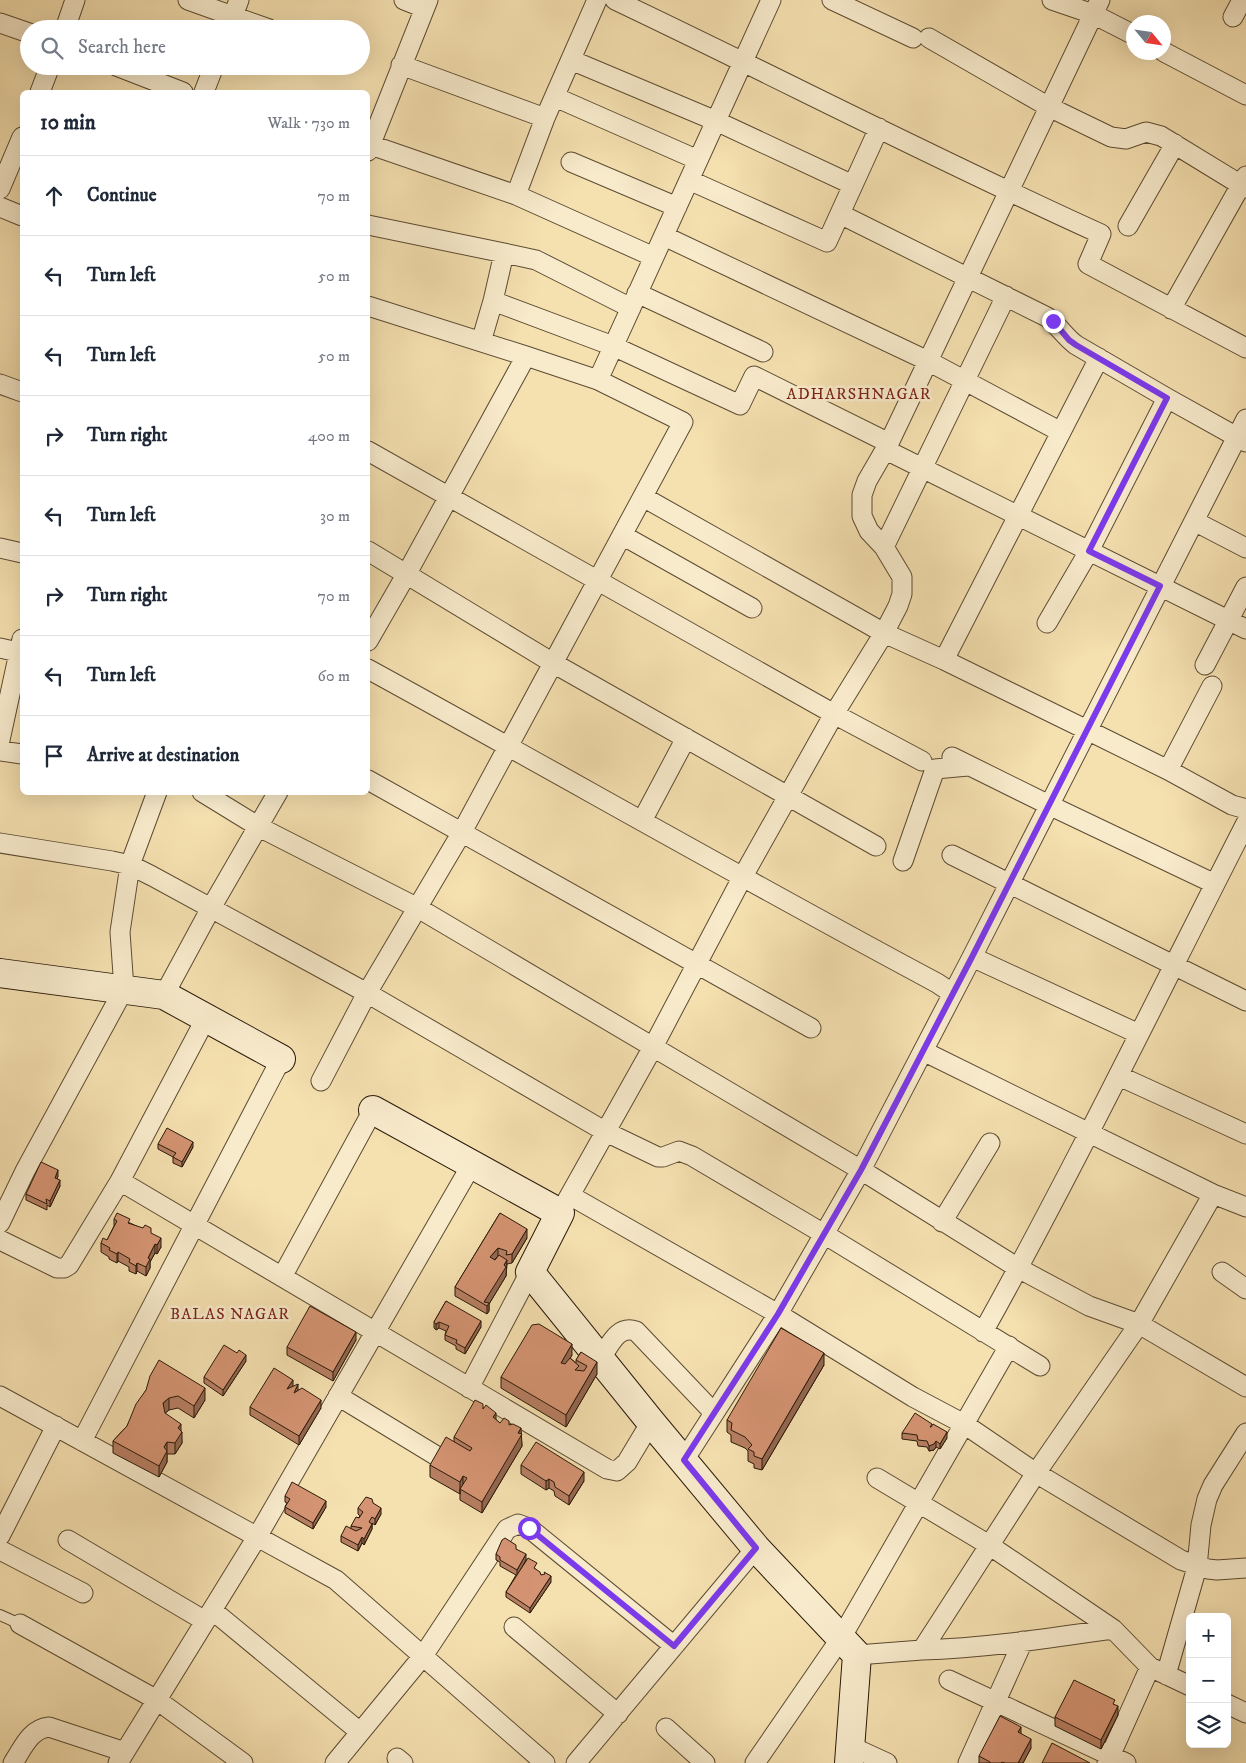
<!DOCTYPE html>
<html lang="en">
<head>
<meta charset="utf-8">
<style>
  :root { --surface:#fff; --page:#f6f6f7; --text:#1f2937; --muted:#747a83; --line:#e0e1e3 }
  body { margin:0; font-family:"IM FELL DW Pica",serif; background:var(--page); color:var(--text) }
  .controls { position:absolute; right:15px; bottom:15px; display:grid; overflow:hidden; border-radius:8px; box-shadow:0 5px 20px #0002 }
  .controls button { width:45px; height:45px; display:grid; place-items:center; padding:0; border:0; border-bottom:1px solid var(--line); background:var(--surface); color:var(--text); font:25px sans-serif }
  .compass { position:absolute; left:1126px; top:15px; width:45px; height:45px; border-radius:50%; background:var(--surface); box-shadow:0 5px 20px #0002; rotate:119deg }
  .stop { position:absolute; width:15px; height:15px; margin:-11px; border:4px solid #7c3aed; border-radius:50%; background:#fff }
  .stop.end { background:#7c3aed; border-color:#fff; box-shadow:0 1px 5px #0008 }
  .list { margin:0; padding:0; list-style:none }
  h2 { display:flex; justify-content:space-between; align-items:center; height:65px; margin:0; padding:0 20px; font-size:21px }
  h2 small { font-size:16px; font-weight:400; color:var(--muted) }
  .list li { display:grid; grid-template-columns:32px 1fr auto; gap:15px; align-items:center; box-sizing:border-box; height:80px; padding:0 20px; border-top:1px solid var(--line) }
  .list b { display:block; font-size:19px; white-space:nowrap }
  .list em { font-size:16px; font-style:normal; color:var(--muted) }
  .icon { flex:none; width:28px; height:28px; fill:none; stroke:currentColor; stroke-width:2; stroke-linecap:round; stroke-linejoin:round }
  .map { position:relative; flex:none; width:1246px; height:1763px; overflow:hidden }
  .search { position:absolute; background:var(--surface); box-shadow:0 5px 20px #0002; left:20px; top:20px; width:350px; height:55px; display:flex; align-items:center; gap:12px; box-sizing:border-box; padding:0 18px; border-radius:28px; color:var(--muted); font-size:19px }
  .panel { position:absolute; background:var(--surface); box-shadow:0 5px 20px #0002; left:20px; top:90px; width:350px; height:705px; border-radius:8px }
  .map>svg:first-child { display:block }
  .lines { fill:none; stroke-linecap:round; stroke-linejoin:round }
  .lane-casing { stroke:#5c4b32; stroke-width:12 }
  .street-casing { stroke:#5c4b32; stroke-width:21 }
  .secondary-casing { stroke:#291908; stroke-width:30 }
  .lane { stroke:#f8ebcc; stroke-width:10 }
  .street { stroke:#f8ebcc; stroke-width:19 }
  .secondary { stroke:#f8ebcc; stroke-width:28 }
  .wall { fill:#b67e62; stroke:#291908 }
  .shaded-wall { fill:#946750; stroke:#291908 }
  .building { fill:#d49372; stroke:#291908 }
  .route { stroke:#7c3aed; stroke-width:6 }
  .labels { text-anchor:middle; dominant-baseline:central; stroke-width:5; stroke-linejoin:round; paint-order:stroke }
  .neighbourhood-label { font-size:16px; letter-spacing:1px; fill:#7a1f14; stroke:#f8ebcc }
</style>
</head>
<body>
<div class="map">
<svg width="1246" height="1763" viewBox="0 0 1246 1763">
  <rect width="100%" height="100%" fill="#f5e0b0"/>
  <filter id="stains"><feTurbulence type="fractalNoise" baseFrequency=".004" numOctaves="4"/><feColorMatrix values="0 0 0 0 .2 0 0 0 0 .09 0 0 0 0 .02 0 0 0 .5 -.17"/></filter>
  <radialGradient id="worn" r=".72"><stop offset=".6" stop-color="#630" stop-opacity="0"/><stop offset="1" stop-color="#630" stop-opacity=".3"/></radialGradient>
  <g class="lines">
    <defs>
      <path id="lane" d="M0,1615L20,1624"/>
      <path id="street" d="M188,0L269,29
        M404,0L424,8
        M615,0C777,77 937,160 1101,234L1088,264L1246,348
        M832,0L913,38
        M1052,0L1093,14L1134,35
        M1233,17L1242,0
        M0,23L29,33
        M65,29L75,0
        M228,29L239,0
        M929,38L1049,107L1111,137L1126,139L1146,132L1161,136L1246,188
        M1164,52L1246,95
        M571,60L716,121L853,185
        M401,65L545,118
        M116,66L183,92
        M40,92L50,66
        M204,92L214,66
        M555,97L698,160
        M368,144L516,195L654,257
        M368,151L428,0
        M571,162L677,207
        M689,180L827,242L879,128
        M0,189L22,137
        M516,195L545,118L597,0
        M0,207L22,216
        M840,214L1047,317C1058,325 1065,337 1076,345L1167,398L1246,442
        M368,225L504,253L493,301L481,342
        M1128,226L1175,144
        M664,236L928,361L1061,432
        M504,253L536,260L631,308
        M637,293L763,352
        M493,301L613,346L740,405L754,376L889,443
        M1171,309L1246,176
        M598,380L771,0
        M0,384L22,392
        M886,450L1246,629
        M368,451L834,714L922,761
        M643,497L884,633L944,660L1087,730L1168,770L1232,805L1246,809
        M1194,521L1246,548
        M622,535L752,608
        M884,547L1006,296
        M0,548L22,553
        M368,551L553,663L876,846
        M1047,623L1089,551L1167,398
        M368,641L406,575L526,356
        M0,648L22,653
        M944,660L1099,358
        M1205,665L1246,587
        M368,669C558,773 746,881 937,983L952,993
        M0,740L22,639
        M0,751L22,754
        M952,757L1049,805L1215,884
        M1168,770L1212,686
        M368,780L811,1028
        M202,792L259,827L418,908L861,1170L1018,1268L1089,1306L1139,1324L1246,1387
        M642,821L686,738
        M0,843L112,861L130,865L152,876L367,993L606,1132L658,1157H663L679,1151L692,1156L824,1234L1040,1366
        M952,855L1246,1001
        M903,861L935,769L968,766
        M972,957L1139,1034
        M164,995L211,908L278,792
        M923,1051L1213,1194L1246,1207
        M1119,1076L1246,1134
        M321,1081L367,993L462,832L683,422L598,380L526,356L368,306
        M120,1181L607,1469L617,1471L627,1462L651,1422
        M571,1196L778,1314L913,1397L964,1424L1036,1473L1181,1560L1208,1569L1217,1570L1246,1568
        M560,1213L653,1047L742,878L834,714L884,633L898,606L902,594V577L884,547L869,531L862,516V495L867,481L889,443L1100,0
        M942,1222L990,1143
        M0,1223L25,1171L124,989L120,932L130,865L157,792
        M0,1240L57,1268H64L69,1265L120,1181L206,1018
        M1222,1272L1246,1289
        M282,1277L373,1110
        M983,1332C1076,1165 1159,993 1246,823
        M601,1358C610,1345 617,1325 636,1331L714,1413
        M469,1388L530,1272
        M0,1396L336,1580L545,1763
        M338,1396L440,1458
        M82,1441L281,1059
        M684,1460L778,1314L861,1170L972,957L1246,419
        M877,1478L989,1545L1113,1629L1150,1667L1190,1686
        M0,1536L56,1426
        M68,1540L205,1621
        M0,1550L83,1593
        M212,1610L360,1732
        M20,1624L157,1700L243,1763
        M514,1627L618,1714
        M922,1650C986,1648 1050,1638 1113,1629
        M857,1655L922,1650L1036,1473L1139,1324L1213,1194
        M1166,1675L1197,1567L1201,1525L1207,1499L1213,1485L1246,1433
        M949,1680L1126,1763
        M1227,1704L1246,1713
        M666,1728L705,1763
        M850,1746L887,1763
        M397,1758L403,1763
        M13,1763C23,1748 30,1729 49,1727L125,1752
        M118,1763L257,1537L472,1164
        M335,1763L423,1656L507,1529L518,1524L529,1528L674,1646
        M576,1763L756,1548
        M755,1763L841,1638L1009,1346
        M968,1763L1023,1641
        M1107,1763L1150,1667"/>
      <path id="secondary" d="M0,973L164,995L281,1059
        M373,1110L560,1213L530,1272L651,1422L756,1548L857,1655L849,1763"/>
    </defs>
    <!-- lane casing -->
    <use href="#lane" class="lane-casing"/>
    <!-- street casing -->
    <use href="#street" class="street-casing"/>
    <!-- secondary casing -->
    <use href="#secondary" class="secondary-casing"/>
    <!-- lane -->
    <use href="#lane" class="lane"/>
    <!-- street -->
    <use href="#street" class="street"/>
    <!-- secondary -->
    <use href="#secondary" class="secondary"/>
  </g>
  <!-- wall -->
  <path class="wall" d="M158,1144L193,1147L182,1167L173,1163V1157L158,1149Z
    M58,1176L57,1179L60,1186L50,1207L47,1205V1210L26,1200V1194Z
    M500,1213L527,1238L512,1263L507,1264L506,1276L489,1304V1311L487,1314L455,1296V1287Z
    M114,1219L130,1223L151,1233L161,1247L157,1254L155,1253L150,1262V1268L146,1276L137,1271L136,1274L129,1271V1267L118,1261L117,1263L109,1259V1257L101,1252V1243L107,1240L114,1226Z
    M446,1301L481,1327L465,1354L456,1349V1346L445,1340V1335L446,1331L439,1328L436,1330L434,1328V1322Z
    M356,1340L333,1381L287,1355V1347Z
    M581,1352L597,1374L566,1427L501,1388V1377L572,1355L570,1358L576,1363V1360Z
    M237,1353L246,1361L223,1396L204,1383V1377Z
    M824,1365L762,1470L754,1468V1464L748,1461V1451L745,1448L731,1442V1435L727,1432V1420Z
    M293,1386L321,1408L299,1445L250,1415V1407Z
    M146,1390L205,1400L194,1418L178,1408L169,1410L165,1413L181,1431L182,1443L175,1454H167V1462L159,1477L113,1453V1441L127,1426Z
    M483,1409L500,1423L509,1425L521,1434L522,1446L482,1513L460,1500V1493V1494L430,1477V1465L454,1442V1437Z
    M932,1427L947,1438L940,1449L936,1447L934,1450L929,1451L927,1447L918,1446L917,1441L902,1439V1433Z
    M521,1465L584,1481L569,1505L555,1496L554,1491L549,1488L546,1490L521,1474Z
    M285,1496L326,1507L313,1529L285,1513V1507L287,1503L285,1502Z
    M373,1503L381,1514L375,1525L372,1523V1529L364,1545L362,1543L358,1551L341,1542V1536L351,1528V1526L360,1516L358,1514V1508Z
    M516,1549L541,1575L551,1582L530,1613L506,1597V1592L516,1575L500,1566V1562L496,1560V1554Z
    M1115,1705L1118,1715L1101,1749L1055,1726V1717Z
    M1021,1734L1031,1748L1023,1763H979V1756Z"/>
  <!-- shaded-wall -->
  <path class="shaded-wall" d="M193,1142V1147L182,1167V1162Z
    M58,1170V1176L55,1184V1178Z
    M60,1180V1186L50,1207V1201Z
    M527,1229V1238L512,1263V1254Z
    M161,1238V1247L157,1254V1245Z
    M155,1244V1253L150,1262V1268L146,1276V1267L148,1258Z
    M498,1248V1256L490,1265V1257Z
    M118,1252V1261L117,1263V1254Z
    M507,1260L506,1276L489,1304V1311L487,1314V1306L484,1302Z
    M137,1263V1271L136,1274V1266Z
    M481,1321V1327L465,1354V1348Z
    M439,1322V1328L436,1330V1324Z
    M356,1332V1340L333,1381V1372Z
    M572,1344V1355L561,1374V1363Z
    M824,1353V1365L762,1470V1459Z
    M246,1355V1361L223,1396V1390Z
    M597,1362V1374L566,1427V1415Z
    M293,1380V1389H287Z
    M298,1384V1392L294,1393Z
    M205,1388V1400L194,1418V1406Z
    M169,1398V1410L163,1415V1403Z
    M321,1400V1408L299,1445V1436Z
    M496,1413V1425L493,1417Z
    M181,1424V1434L182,1432V1443L175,1454V1443L178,1428Z
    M521,1428L522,1446L482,1513V1502Z
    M947,1432V1438L940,1449V1444Z
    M936,1441V1447L934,1450L929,1451V1446Z
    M167,1442V1462L159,1477V1466L164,1447Z
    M584,1472V1481L569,1505V1496Z
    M463,1476V1488L460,1489V1494V1482Z
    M549,1479V1488L546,1490V1481Z
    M326,1501V1507L313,1529V1523Z
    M381,1508V1514L375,1525V1519Z
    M372,1524V1529L364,1545V1539Z
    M362,1537V1543L358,1551V1545Z
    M526,1554V1560L517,1576V1570Z
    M551,1576V1582L530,1613V1608Z
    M1118,1706V1715L1101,1749V1740Z
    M1021,1727V1735L1018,1732Z
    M1031,1739V1748L1023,1763H1018Z"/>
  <!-- building -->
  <path class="building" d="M167,1128L193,1142L182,1162L173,1157L176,1153L158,1144Z
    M41,1162L58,1170L55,1178L60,1180L50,1201L46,1199L47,1204L26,1194Z
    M117,1213L130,1219L128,1223L143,1228L145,1225L151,1228V1233L161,1238L157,1245L155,1244L148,1258L150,1259L146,1267L137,1263L136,1266L129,1262L130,1259L118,1252L117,1254L109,1250L110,1248L101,1243L103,1238L107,1240L117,1221L114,1219Z
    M500,1213L527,1229L512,1254L506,1255L507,1251L498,1248L490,1257L495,1260L499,1255L507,1260L504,1265L506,1267L484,1302L489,1303L487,1306L455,1287Z
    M446,1301L481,1321L465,1348L456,1343L457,1340L445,1335L449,1326L439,1322L436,1324L434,1322Z
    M310,1306L356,1332L333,1372L287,1347Z
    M539,1324L572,1344L561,1363L565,1364L570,1358L579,1366L575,1370L584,1371L587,1366L576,1360L581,1352L597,1362L566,1415L501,1377L532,1325Z
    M781,1328L824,1353L762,1459L754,1456V1452L748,1449L752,1445L745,1437L731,1430L732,1423L727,1420Z
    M224,1345L237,1353L239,1350L246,1355L223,1390L204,1377Z
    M159,1360L205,1388L194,1406L178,1396L169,1398L163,1403L165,1413L181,1424L178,1428L182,1432L175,1443L167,1442L164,1447L167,1451L159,1466L113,1441L127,1426L136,1404L146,1390L150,1376Z
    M274,1368L293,1380L287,1389L298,1384L294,1393L302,1388L321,1400L299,1436L250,1407Z
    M475,1400L483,1404V1409L486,1405L496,1413L493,1417L500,1423L504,1418L509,1421V1425L513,1424L521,1428L518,1433L522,1434L482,1502L460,1489L467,1478L463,1476L460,1482L430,1465L446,1437L470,1451L472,1448L454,1437Z
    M915,1413L932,1424L930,1427H931L933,1424L947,1432L940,1444L936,1441L934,1444L929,1446L927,1441L918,1440L917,1435L902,1433Z
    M536,1442L584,1472L569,1496L555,1487L554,1482L549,1479L546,1481L521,1465Z
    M292,1482L326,1501L313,1523L285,1507L290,1499L285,1496Z
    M366,1497L372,1499L373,1503L381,1508L375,1519L372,1517L369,1522L372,1524L364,1539L362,1537L358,1545L341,1536L346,1526L356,1531L362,1528L351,1526L356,1517L359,1518L363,1512L358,1508Z
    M505,1538L516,1545V1549L526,1554L517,1570L500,1560V1557L496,1554L502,1540Z
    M528,1558L537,1563L534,1568L540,1572L541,1575L545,1574L544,1572L551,1576L530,1608L506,1592Z
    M1074,1680L1115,1700L1113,1704L1118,1706L1101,1740L1055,1717Z
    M1000,1716L1021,1727L1018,1732L1031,1739L1018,1763H1005L1002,1762L1001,1763H990V1762L979,1756Z
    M1052,1743L1090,1763H1042Z"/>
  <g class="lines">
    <!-- route -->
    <path class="route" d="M529,1528L674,1646L756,1548L684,1460L778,1314L861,1170L972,957L1160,586L1089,551L1167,398L1076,345L1069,340L1053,321"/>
  </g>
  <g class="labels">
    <!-- neighbourhood labels -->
    <g class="neighbourhood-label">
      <text x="859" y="394">ADHARSHNAGAR</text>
      <text x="230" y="1314">BALAS NAGAR</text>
    </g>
  </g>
  <rect width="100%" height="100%" filter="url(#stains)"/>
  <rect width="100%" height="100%" fill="url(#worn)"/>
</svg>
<div class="controls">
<button>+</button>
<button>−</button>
<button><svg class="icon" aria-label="layers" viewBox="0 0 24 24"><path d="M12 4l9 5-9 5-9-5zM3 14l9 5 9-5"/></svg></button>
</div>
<svg class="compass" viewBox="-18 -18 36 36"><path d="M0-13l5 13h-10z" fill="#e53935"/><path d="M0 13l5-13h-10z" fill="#747a83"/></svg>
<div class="stop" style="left:529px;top:1528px"></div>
<div class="stop end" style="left:1053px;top:321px"></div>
<div class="search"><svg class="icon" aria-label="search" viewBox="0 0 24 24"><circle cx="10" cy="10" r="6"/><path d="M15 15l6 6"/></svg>Search here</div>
<section class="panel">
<h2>10 min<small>Walk · 730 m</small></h2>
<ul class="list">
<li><svg class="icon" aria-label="ahead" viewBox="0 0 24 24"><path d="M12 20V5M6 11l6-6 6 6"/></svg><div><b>Continue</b></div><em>70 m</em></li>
<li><svg class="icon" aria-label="left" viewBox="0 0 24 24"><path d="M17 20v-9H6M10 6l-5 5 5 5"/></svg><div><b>Turn left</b></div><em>50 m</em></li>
<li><svg class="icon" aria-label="left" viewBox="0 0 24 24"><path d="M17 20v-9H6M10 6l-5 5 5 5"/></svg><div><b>Turn left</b></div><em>50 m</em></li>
<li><svg class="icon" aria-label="right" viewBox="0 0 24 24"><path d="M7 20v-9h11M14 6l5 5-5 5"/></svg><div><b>Turn right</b></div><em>400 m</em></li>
<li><svg class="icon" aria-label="left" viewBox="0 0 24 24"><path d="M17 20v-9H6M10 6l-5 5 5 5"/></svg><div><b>Turn left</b></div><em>30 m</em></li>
<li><svg class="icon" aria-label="right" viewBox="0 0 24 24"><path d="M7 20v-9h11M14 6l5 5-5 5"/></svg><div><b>Turn right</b></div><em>70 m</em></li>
<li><svg class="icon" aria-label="left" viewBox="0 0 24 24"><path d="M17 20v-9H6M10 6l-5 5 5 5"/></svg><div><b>Turn left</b></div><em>60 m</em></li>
<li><svg class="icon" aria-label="arrive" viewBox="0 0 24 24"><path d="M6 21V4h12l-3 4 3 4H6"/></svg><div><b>Arrive at destination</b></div></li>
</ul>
</section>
</div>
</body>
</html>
